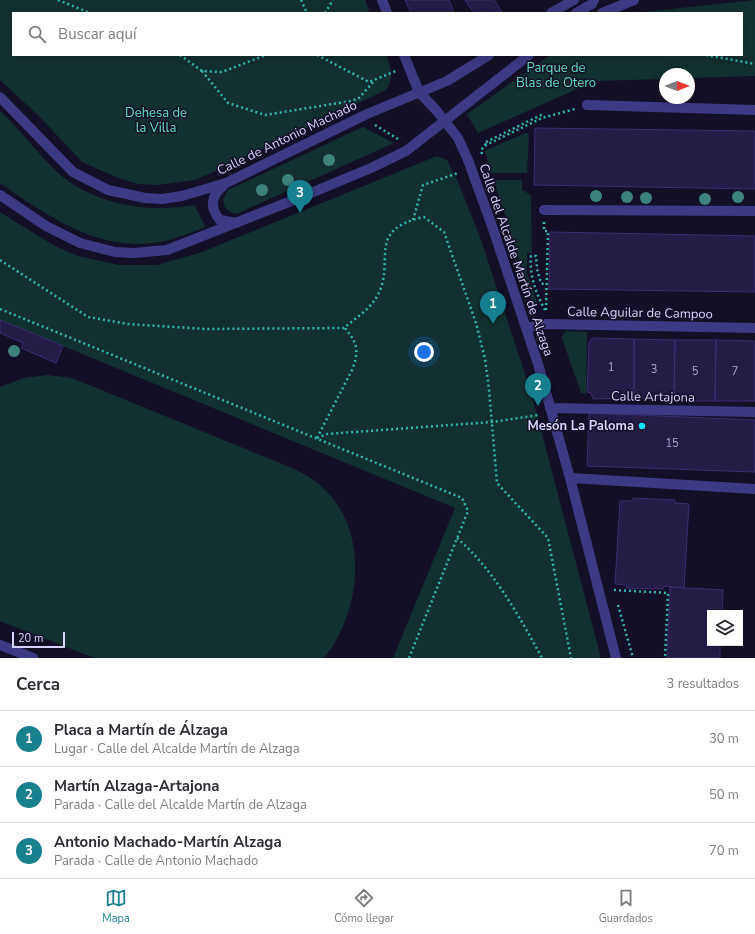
<!DOCTYPE html>
<html lang="es">
<head>
<meta charset="utf-8">
<style>
  :root { --surface:#fff; --page:#f7f7f7; --text:#2b2b33; --muted:#7c7c81; --line:#e1e1e2; --accent:#187f8f }
  body { margin:0; font-family:"Nunito Sans",sans-serif; background:var(--page); color:var(--text) }
  .controls { position:absolute; right:12px; bottom:12px; display:grid; overflow:hidden; border-radius:0px; box-shadow:0 2px 10px #0003 }
  .controls button { width:36px; height:36px; display:grid; place-items:center; padding:0; border:0; border-bottom:1px solid var(--line); background:var(--surface); color:var(--text); font:20px sans-serif }
  .compass { position:absolute; left:659px; top:68px; width:36px; height:36px; border-radius:50%; background:var(--surface); box-shadow:0 2px 10px #0003; rotate:90deg }
  .scale { position:absolute; left:12px; bottom:10px; width:53px; box-sizing:border-box; padding-left:4px; border:2px solid #d9d4ff; border-top:0; font-size:11px; line-height:14px; white-space:nowrap; color:#d9d4ff; -webkit-text-stroke:3px #130f26; paint-order:stroke }
  .you { position:absolute; left:424px; top:352px; width:14px; height:14px; margin:-10px; border:3px solid #fff; border-radius:50%; background:#1a73e8; box-shadow:0 0 0 6px #1a73e833 }
  .badge { display:grid; place-items:center; width:26px; height:26px; border-radius:50%; background:var(--accent); color:#fff; font-size:13px; font-weight:700 }
  .pin { position:absolute; translate:-50% -33px; filter:drop-shadow(0 1px 2px #0008) }
  .pin::after { content:''; position:absolute; top:21px; width:14px; height:12px; background:inherit; clip-path:polygon(0 0,100% 0,50% 100%) }
  .list { margin:0; padding:0; list-style:none }
  h2 { display:flex; justify-content:space-between; align-items:center; height:52px; margin:0; padding:0 16px; font-size:17px }
  h2 small { font-size:13px; font-weight:400; color:var(--muted) }
  .list li { display:grid; grid-template-columns:26px 1fr auto; gap:12px; align-items:center; box-sizing:border-box; height:56px; padding:0 16px; border-top:1px solid var(--line) }
  .list b { display:block; font-size:15px; white-space:nowrap }
  .list p { margin:0; font-size:13px; white-space:nowrap; color:var(--muted) }
  .list em { font-size:13px; font-style:normal; color:var(--muted) }
  .icon { flex:none; width:22px; height:22px; fill:none; stroke:currentColor; stroke-width:2; stroke-linecap:round; stroke-linejoin:round }
  .map { position:relative; flex:none; width:755px; height:658px; overflow:hidden }
  .search { position:absolute; background:var(--surface); box-shadow:0 2px 10px #0003; left:12px; right:12px; top:12px; height:44px; display:flex; align-items:center; gap:10px; box-sizing:border-box; padding:0 14px; border-radius:0px; color:var(--muted); font-size:15px }
  .sheet { height:220px; background:var(--surface) }
  nav { display:flex; justify-content:space-around; align-items:center; box-sizing:border-box; height:56px; border-top:1px solid var(--line); background:var(--surface); font-size:11px; color:var(--muted) }
  nav a { display:grid; justify-items:center; gap:2px }
  nav .on { color:var(--accent) }
  .map>svg:first-child { display:block }
  .green { fill:#12302f }
  .building { fill:#241b47; stroke:#3b2d73 }
  .lines { fill:none; stroke-linecap:round; stroke-linejoin:round }
  .path { stroke:#2fb8b0; stroke-width:2.5; stroke-dasharray:2 3; stroke-linecap:butt }
  .service { stroke:#3d3a85; stroke-width:10 }
  .minor { stroke:#3d3a85; stroke-width:10 }
  .tertiary { stroke:#3d3a85; stroke-width:10 }
  .tree { fill:#3d827b }
  .poi-dot { fill:#00e5ff; stroke:#130f26; stroke-width:1.5 }
  .labels { text-anchor:middle; dominant-baseline:central; stroke-width:3; stroke-linejoin:round; paint-order:stroke }
  .number-label { font-size:11px; fill:#aca6d1 }
  .park-label { font-size:13px; fill:#5fe0c0; stroke:#130f26 }
  .street-label { font-size:13px; fill:#d9d4ff; stroke:#130f26 }
  .poi-label { font-size:13px; font-weight:bold; fill:#d9d4ff; stroke:#130f26; text-anchor:end }
</style>
</head>
<body>
<div class="map">
<svg width="755" height="658" viewBox="0 0 755 658">
  <rect width="100%" height="100%" fill="#130f26"/>
  <!-- green -->
  <path class="green" d="M0,0H365L370,13H13V55H386C391,68 394,77 386,90L216,171L195,180L158,185L137,184L116,177L82,162L39,116L0,80Z
    M755,0V76L689,78V74H665V79L595,81L478,133L467,114L550,55H742V13H633Z
    M0,111C19,128 34,149 52,167C80,196 124,209 164,208C174,208 184,206 195,205L205,227C192,232 179,238 165,241C102,255 49,217 0,183Z
    M363,127L394,143L236,214L232,213L225,208L223,199L228,190Z
    M526,133L529,134L527,173H491L485,152L486,150Z
    M437,156L447,160L458,182L480,237L531,392L601,658H393L455,508L0,320V212L53,245L78,256L119,265H157L202,252Z
    M495,180H522V190L531,195L532,253H527V274L538,305L533,303L494,181Z
    M567,331L587,332L586,394L581,393L562,338L563,334Z
    M47,375L72,378L287,466C299,471 311,477 321,486C370,528 362,612 324,658H94L0,621V387L24,378Z"/>
  <!-- building -->
  <path class="building" d="M405,0H449L454,13H411Z
    M465,0H494L502,12L474,13Z
    M535,128L755,131V189L534,185Z
    M550,232L755,236V292L549,289Z
    M0,320L63,346L56,363L21,348L23,343L0,333Z
    M592,338L634,339V398L593,399L591,393L587,392L589,343Z
    M634,339L675,340L674,401L672,399L634,398Z
    M675,340H716L715,401H674Z
    M716,340L755,341V401H715Z
    M589,413L755,420V472L587,466Z
    M633,498L675,500V503L689,504L684,588L664,586L663,589L627,588L626,585L615,584L620,501H633Z
    M670,587L723,590L722,613H710V643H720V658H667Z"/>
  <g class="lines">
    <!-- path -->
    <path class="path" d="M58,0L90,13
      M301,0L307,13
      M325,13L333,0
      M180,55L202,71L222,72L266,55
      M317,55L369,82L396,71
      M706,55L755,64
      M202,71L228,103L265,115L351,101L359,98L374,81
      M375,125L398,139
      M486,145L484,143L541,115L542,118
      M482,154L481,150L486,145L542,118L575,109
      M413,220L423,185L458,173
      M544,222V231H548L546,310
      M0,260L88,317L128,324L206,329L344,328C354,319 369,310 376,298C398,263 363,230 424,217L444,232L476,323L485,359L489,389L497,483L548,538L571,658
      M0,309L462,498L468,511L409,658
      M545,310C536,294 529,274 531,256H536L537,269L541,283L546,285
      M317,438L327,434L492,422L538,415
      M317,438L353,368C359,349 357,343 345,328
      M457,538C494,570 519,616 542,658
      M614,590L668,593L665,658
      M618,605L633,658"/>
    <!-- service -->
    <path class="service" d="M0,645L33,658"/>
    <!-- minor -->
    <path class="minor" d="M382,0L387,13
      M576,13L592,4L594,0
      M404,55L419,92L436,110L458,138L468,160L492,226L538,364L570,478L616,658
      M587,105L755,110
      M544,210L755,211
      M526,328L546,324L755,328
      M550,408L755,412
      M570,478L755,489"/>
    <!-- tertiary -->
    <path class="tertiary" d="M551,13L574,0
      M602,13L634,0
      M0,97L73,172L108,190L145,198L162,199L182,196L226,183L367,114L447,81L489,55
      M223,186C211,196 209,207 220,220L237,223
      M0,195L46,226L80,243L115,252L134,253L167,250L294,200L371,168L406,151L529,55"/>
  </g>
  <!-- trees -->
  <g class="tree">
    <circle cx="329" cy="160" r="6"/>
    <circle cx="288" cy="180" r="6"/>
    <circle cx="262" cy="190" r="6"/>
    <circle cx="596" cy="196" r="6"/>
    <circle cx="627" cy="197" r="6"/>
    <circle cx="738" cy="197" r="6"/>
    <circle cx="646" cy="198" r="6"/>
    <circle cx="705" cy="199" r="6"/>
    <circle cx="14" cy="351" r="6"/>
  </g>
  <!-- markers -->
  <circle class="poi-dot" cx="642" cy="426" r="4"/>
  <g class="labels">
    <!-- number labels -->
    <g class="number-label">
      <text x="611" y="367">1</text>
      <text x="654" y="369">3</text>
      <text x="695" y="371">5</text>
      <text x="735" y="371">7</text>
      <text x="672" y="443">15</text>
    </g>
    <!-- park labels -->
    <g class="park-label">
      <text x="556" y="68">Parque de<tspan x="556" dy="15">Blas de Otero</tspan></text>
      <text x="156" y="113">Dehesa de<tspan x="156" dy="15">la Villa</tspan></text>
    </g>
    <!-- street labels -->
    <g class="street-label">
      <text transform="translate(287 138) rotate(-26)">Calle de Antonio Machado</text>
      <text transform="translate(516 260) rotate(71)">Calle del Alcalde Martín de Alzaga</text>
      <text transform="translate(640 313) rotate(1)">Calle Aguilar de Campoo</text>
      <text transform="translate(653 397) rotate(1)">Calle Artajona</text>
    </g>
    <!-- poi labels -->
    <g class="poi-label">
      <text x="634" y="426">Mesón La Paloma</text>
    </g>
  </g>
</svg>
<div class="controls">
<button><svg class="icon" aria-label="layers" viewBox="0 0 24 24"><path d="M12 4l9 5-9 5-9-5zM3 14l9 5 9-5"/></svg></button>
</div>
<svg class="compass" viewBox="-18 -18 36 36"><path d="M0-13l5 13h-10z" fill="#e53935"/><path d="M0 13l5-13h-10z" fill="#7c7c81"/></svg>
<div class="scale">20 m</div>
<div class="you"></div>
<div class="pin badge" style="left:493px;top:324px">1</div>
<div class="pin badge" style="left:538px;top:406px">2</div>
<div class="pin badge" style="left:300px;top:213px">3</div>
<div class="search"><svg class="icon" aria-label="search" viewBox="0 0 24 24"><circle cx="10" cy="10" r="6"/><path d="M15 15l6 6"/></svg>Buscar aquí</div>
</div>
<section class="sheet">
<h2>Cerca<small>3 resultados</small></h2>
<ul class="list">
<li><span class="badge">1</span><div><b>Placa a Martín de Álzaga</b><p>Lugar · Calle del Alcalde Martín de Alzaga</p></div><em>30 m</em></li>
<li><span class="badge">2</span><div><b>Martín Alzaga-Artajona</b><p>Parada · Calle del Alcalde Martín de Alzaga</p></div><em>50 m</em></li>
<li><span class="badge">3</span><div><b>Antonio Machado-Martín Alzaga</b><p>Parada · Calle de Antonio Machado</p></div><em>70 m</em></li>
</ul>
</section>
<nav>
<a class="on"><svg class="icon" aria-label="map" viewBox="0 0 24 24"><path d="M3 6l6-2 6 2 6-2v14l-6 2-6-2-6 2zM9 4v14M15 6v14"/></svg>Mapa</a>
<a><svg class="icon" aria-label="directions" viewBox="0 0 24 24"><path d="M12 3l9 9-9 9-9-9zM9 14v-3h6M13 9l2 2-2 2"/></svg>Cómo llegar</a>
<a><svg class="icon" aria-label="saved" viewBox="0 0 24 24"><path d="M7 4h10v16l-5-4-5 4z"/></svg>Guardados</a>
</nav>
</body>
</html>
